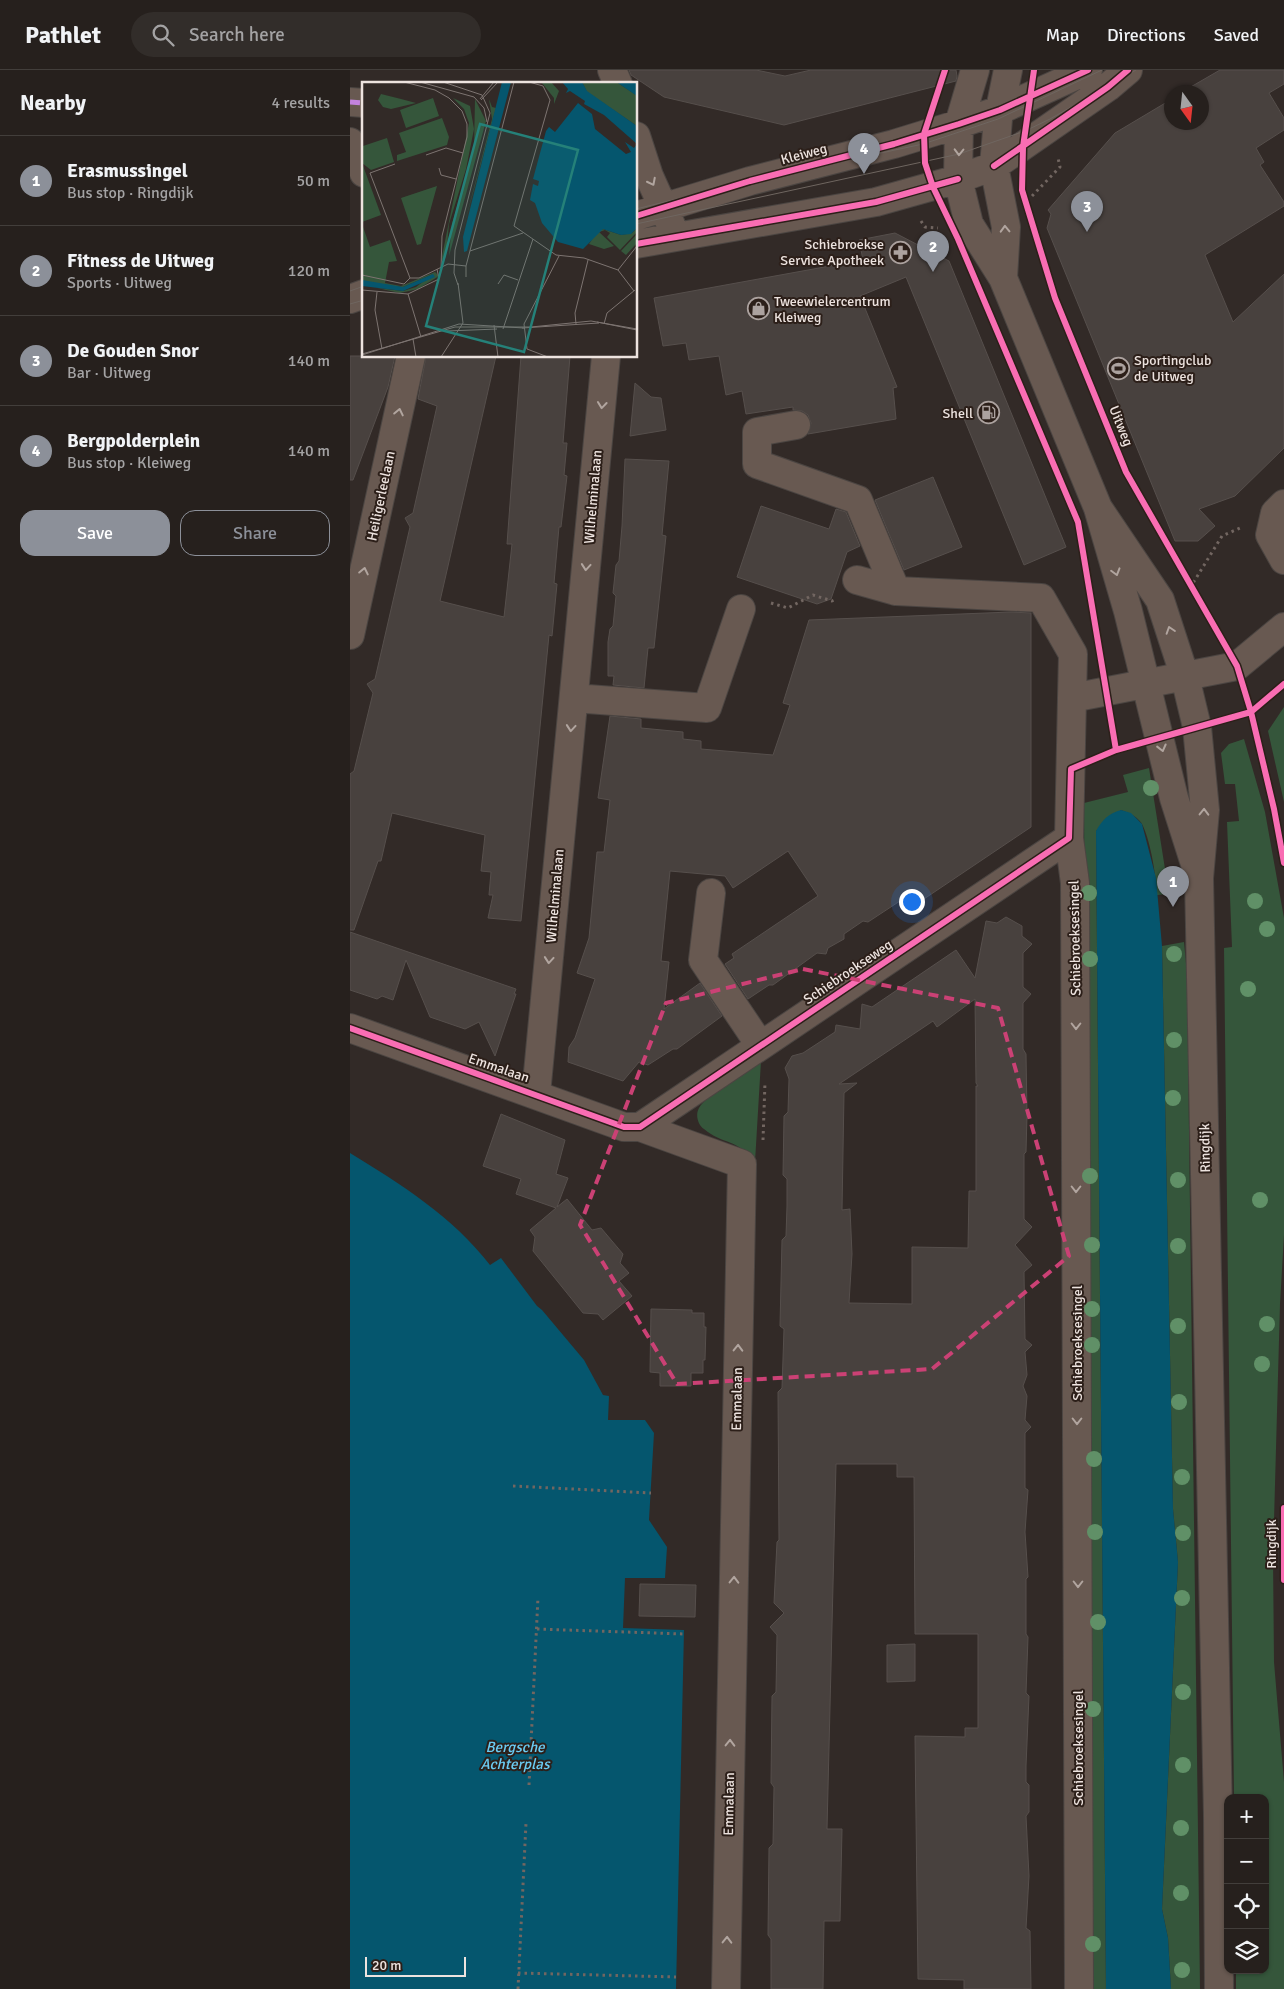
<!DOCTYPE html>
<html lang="en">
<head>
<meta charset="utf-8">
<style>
  :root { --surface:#26201d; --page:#322d2a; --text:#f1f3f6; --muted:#a4a3a4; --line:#423e3b; --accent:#8c9099 }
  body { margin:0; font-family:Signika,sans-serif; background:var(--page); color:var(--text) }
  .controls { position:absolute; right:15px; bottom:15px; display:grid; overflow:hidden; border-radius:10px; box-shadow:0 1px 4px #0004 }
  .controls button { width:45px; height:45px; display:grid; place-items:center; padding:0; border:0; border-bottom:1px solid var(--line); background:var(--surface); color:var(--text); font:25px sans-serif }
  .compass { position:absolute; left:814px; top:15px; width:45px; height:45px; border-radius:50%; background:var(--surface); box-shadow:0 1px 4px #0004; rotate:165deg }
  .scale { position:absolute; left:15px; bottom:12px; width:101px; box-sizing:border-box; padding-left:5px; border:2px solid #ede3df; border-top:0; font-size:14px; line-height:18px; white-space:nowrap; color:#ede3df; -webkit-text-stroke:4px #2c1f19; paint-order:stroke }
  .you { position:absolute; left:561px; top:831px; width:18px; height:18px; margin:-12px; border:4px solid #fff; border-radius:50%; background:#1a73e8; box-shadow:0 0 0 8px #1a73e833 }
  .badge { display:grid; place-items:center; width:32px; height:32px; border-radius:50%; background:var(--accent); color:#fff; font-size:16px; font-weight:700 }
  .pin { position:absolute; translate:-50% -41px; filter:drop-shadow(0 1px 2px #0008) }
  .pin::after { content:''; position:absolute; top:26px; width:18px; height:15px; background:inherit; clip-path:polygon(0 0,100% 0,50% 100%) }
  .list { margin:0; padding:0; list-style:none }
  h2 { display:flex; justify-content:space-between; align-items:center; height:65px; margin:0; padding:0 20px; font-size:21px }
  h2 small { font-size:16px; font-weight:400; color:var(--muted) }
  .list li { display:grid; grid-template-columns:32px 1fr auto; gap:15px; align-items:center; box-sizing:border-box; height:90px; padding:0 20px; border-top:1px solid var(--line) }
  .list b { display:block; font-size:19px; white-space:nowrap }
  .list p { margin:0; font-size:16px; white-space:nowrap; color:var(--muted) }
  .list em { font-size:16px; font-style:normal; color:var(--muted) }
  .actions { display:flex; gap:10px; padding:15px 20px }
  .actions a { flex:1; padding:11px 0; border:1px solid var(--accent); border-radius:15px; text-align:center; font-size:18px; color:var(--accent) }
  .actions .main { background:var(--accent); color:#fff }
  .icon { flex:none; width:28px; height:28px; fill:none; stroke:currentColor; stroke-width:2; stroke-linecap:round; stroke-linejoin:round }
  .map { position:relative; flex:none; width:934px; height:1919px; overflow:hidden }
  header { display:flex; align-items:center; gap:30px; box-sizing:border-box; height:70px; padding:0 25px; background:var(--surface); border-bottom:1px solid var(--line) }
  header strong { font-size:24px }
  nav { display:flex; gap:28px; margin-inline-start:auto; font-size:18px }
  .search { width:350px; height:45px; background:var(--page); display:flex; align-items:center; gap:12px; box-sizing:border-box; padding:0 18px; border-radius:28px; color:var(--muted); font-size:19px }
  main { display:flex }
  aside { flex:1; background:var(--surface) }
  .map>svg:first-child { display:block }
  .green { fill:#35563b }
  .water { fill:#05566e }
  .building { fill:#48413e; stroke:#564f4c; fill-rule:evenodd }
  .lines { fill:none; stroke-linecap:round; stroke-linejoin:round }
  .minor-casing { stroke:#4b4542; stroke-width:30 }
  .path { stroke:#726661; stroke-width:3; stroke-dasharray:2.5 4; stroke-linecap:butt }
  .minor { stroke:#685951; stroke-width:28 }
  .tram { stroke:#6f6660; stroke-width:1 }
  .quiet { stroke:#c483df; stroke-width:5; stroke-dasharray:10 5; stroke-linecap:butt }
  .cycleway-casing { stroke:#2c1f19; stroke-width:9 }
  .cycleway { stroke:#f96db3; stroke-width:6 }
  .tree { fill:#609067 }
  .oneway { stroke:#b1a59f }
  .marked { fill:none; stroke:#cb4175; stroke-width:4; stroke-dasharray:10 6; stroke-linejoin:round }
  .labels { text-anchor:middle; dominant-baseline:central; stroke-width:4; stroke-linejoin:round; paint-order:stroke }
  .street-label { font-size:14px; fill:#ede3df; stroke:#2c1f19 }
  .poi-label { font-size:14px; fill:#ede3df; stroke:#2c1f19; text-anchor:end }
  .water-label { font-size:15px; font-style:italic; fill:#6accf3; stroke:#2c1f19 }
  .inset-road { fill:none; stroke:#7d7471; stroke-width:1 }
  .view { fill:#258179; fill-opacity:0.15; stroke:#258179; stroke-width:2.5 }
  .inset-edge { fill:none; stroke:#ede3df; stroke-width:2.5 }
</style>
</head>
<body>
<header>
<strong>Pathlet</strong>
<div class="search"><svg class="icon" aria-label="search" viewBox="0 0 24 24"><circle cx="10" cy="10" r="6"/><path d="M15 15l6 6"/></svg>Search here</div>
<nav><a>Map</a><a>Directions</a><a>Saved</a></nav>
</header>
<main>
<aside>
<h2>Nearby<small>4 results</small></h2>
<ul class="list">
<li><span class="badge">1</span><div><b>Erasmussingel</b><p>Bus stop · Ringdijk</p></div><em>50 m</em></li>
<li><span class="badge">2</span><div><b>Fitness de Uitweg</b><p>Sports · Uitweg</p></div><em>120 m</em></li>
<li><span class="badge">3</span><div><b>De Gouden Snor</b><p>Bar · Uitweg</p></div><em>140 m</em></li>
<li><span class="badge">4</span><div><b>Bergpolderplein</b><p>Bus stop · Kleiweg</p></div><em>140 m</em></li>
</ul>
<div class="actions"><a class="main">Save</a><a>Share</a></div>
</aside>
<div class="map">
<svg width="934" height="1919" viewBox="0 0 934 1919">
  <rect width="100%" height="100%" fill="#322a27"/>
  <!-- green -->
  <path class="green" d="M934,637V732L918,661Z
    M894,669L915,742L934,848V1165L930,1234L923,1487L924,1592L934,1712V1919H886V1900H915V1728H884L874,878L882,877L877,752L889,751L885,714H875L871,683L879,674Z
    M799,698L819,824L807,825C806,805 801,774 793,756C789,747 779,743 771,740L746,761L756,1919H739L734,733L778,722L773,705Z
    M834,872L837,904L850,1919H821L818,1868L812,1839L828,1492L823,1439L812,876Z
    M411,991L405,1092C387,1068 373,1075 354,1059C348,1055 345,1045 349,1038C356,1025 396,1001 411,991Z"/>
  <!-- water -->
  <path class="water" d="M771,740L781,743L792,754L806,808L812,876L823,1439L828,1492L812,1839L818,1868L821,1919H756L746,761C753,749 758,744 771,740Z
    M0,1083C52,1115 102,1146 140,1195L151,1188L187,1236L192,1240L234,1290L253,1325L259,1326L258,1350H295L304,1363L299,1450L317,1477L315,1508H275L273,1558L334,1560L326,1919H0Z"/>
  <!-- building -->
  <path class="building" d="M279,0H406L435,6L461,0H606L607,6L606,11L434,55L314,27L281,5Z
    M870,0H934V14L919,23L934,48V60L906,78L914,92L910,95L934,132V136L855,185L883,252L934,204V378L885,426L849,439L865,456L848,471H825L697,158L701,144L698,140L765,63L822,29V52H852V22H832Z
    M545,163L599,191L716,477L674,495L556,207L510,226L547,317L543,318L546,349L458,364L461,353L458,345L452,341L443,340V337L396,344L392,321L376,325L369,286L339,290L336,273L313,276L304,228L513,190L509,170Z
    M0,286H45L38,317L3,410H0Z
    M76,286H146L90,531L154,547L162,474H157L171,286H220L213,373H217L214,405L217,406L211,457H209L204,513L207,514L202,566L199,565L171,851L138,848L143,825H139L141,802L131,801L135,765L42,743L31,791H28L4,860H0V704L4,701L23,623L17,614L25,609L60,457L55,448L63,443L87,336L68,329Z
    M285,313L301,327L311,328L316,360L280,366Z
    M275,389L319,391L312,465L316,466L304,578H298L294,618L263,615L264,606H258V572L260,559L263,556L266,526L263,523L266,495L269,491L272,456Z
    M583,407L612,477L554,500L525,430Z
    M411,436L479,459L486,439L496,442L510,476L497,482L481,529L467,534L387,507Z
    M661,542L681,543V757L568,833L564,827L556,833L553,829L518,852L513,851L494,864V869L478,878L476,884L467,883L423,915H419L398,929L375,894L384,888L382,884L468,826L438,781L383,818L375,806L320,801L311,891L319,892L314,939L350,913L372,946L327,979H323L298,995L289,992L273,1011L218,992L219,977L225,968L245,909L227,903L239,868L247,782H254L260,730L248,728L260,646L291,649V658L333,662V669L351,671V679L423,685L440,635L433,633L459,550Z
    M656,847L672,856V866L682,874L673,883V917L681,924L673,933V979L676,984L677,1045L676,1082L674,1084V1149L682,1157L665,1175L682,1195L674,1202L675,1269L682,1275L675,1282L677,1305L673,1316L677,1326L675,1350L681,1357L675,1363V1418L678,1420L675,1462L678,1507L676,1509V1564L678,1567L676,1623L679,1626L676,1696V1712L679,1715V1742L676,1746L679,1806L676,1858L680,1861L681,1919H614V1910L568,1909L565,1666L615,1667V1658H628V1564H565L564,1407H547V1394H486L477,1759H492L490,1851H474L473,1919H421V1869L418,1865L419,1778L423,1774L424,1717L421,1713L422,1626L426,1622L427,1565L420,1557L434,1543L424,1533L427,1472L429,1470L428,1322L432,1318L434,1259L430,1256L432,1170L436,1166L437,1136V1109L433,1105L434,1046L438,1042L439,1009L435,998L442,986L453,983L485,962L486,955L510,959L512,934L522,937L606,880L625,908L636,851L647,853ZM625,929L626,1013L628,1016H626V1121H619L618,1178L562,1177V1234L499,1233L502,1184L500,1139L492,1140L494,1023L507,1013L489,1014L583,951L587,957Z
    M0,862L166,919L164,924H166L145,986L129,952L115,959L80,947L56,890L43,930L32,926L27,929L0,920Z
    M151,1044L215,1070L206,1104L218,1108L207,1137L217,1129L242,1160L251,1158L273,1184L270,1193L279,1203L269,1211L282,1226L253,1250L248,1244L233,1243L183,1181L185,1167L180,1160L206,1138L166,1124L171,1109L133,1096Z
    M301,1239L342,1240V1243H354V1257H356L355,1290H353V1303H341V1316H310V1303L300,1302Z
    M290,1514L346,1515L345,1547L289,1546Z
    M565,1574V1611L537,1612V1575Z"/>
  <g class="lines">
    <defs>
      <path id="minor" d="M262,0L268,14
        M625,0L609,54L608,109L619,154L653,208L748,438L778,541L824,728L845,794
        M0,32L14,33
        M286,66L299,106L321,155
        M0,72L14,103
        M286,146L400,111L544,74L609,54L650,40L738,0
        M286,174L526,132L608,109L644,96L758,17L778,0
        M653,208L656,157L644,96L648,49L658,0
        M0,229L14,224
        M446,355L407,362V394L508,430L546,521L691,528L723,584L722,628L887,596L934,557
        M934,434L925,443L920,465L934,490
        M748,438L810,530L835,607L847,657L855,740L849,808L868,1746L869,1919
        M507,510L546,521
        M0,565L61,286
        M224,628L357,638L391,539
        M722,628L719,768L725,813L729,1919
        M361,823L353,890L410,975
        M0,958L274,1057H290L392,1094L376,1919
        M186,1024L256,286
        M290,1057L719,768"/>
    </defs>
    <!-- minor casing -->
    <use href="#minor" class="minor-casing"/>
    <!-- path -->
    <path class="path" d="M682,126L710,97L708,88
      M571,151L575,157L588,158
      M840,518L872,466L890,458
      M421,533L438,538L463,525L482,531L484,530
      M413,1070L415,1012
      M163,1416L301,1423
      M187,1559L334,1564
      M179,1715L188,1527
      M168,1903L326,1907
      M168,1919L176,1753"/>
    <!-- minor -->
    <use href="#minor" class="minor"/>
    <!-- tram -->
    <path class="tram" d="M286,139L400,111L573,74L648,49L752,0
      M286,154L609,84L675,61L700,49L786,0
      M0,221L14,216
      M0,234L14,230"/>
    <!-- quiet -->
    <path class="quiet" d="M0,32L14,33"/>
    <defs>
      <path id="cycleway" d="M595,0L574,64L575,93L583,117L608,169L728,452L766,680
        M684,0L673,77L672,120L705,228L776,402L887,596L901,642L924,739L934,793
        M644,96L758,17L778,0
        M286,146L400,111L544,74L609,54L650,40L738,0
        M286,174L526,132L608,109
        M0,958L274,1057H290L719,768L721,699L766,680L901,642L934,614
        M934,1438V1510"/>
    </defs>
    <!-- cycleway casing -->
    <use href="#cycleway" class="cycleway-casing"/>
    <!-- cycleway -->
    <use href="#cycleway" class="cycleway"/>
  </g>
  <!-- trees -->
  <g class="tree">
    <circle cx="801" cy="718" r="8"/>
    <circle cx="818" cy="812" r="8"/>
    <circle cx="739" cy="823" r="8"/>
    <circle cx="905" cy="831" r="8"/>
    <circle cx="917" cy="859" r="8"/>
    <circle cx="824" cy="884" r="8"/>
    <circle cx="740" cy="889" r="8"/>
    <circle cx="898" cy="919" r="8"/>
    <circle cx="824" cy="970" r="8"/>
    <circle cx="823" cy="1028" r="8"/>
    <circle cx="740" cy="1106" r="8"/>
    <circle cx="828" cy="1110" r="8"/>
    <circle cx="910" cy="1130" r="8"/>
    <circle cx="742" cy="1175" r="8"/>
    <circle cx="828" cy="1176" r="8"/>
    <circle cx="742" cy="1239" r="8"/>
    <circle cx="917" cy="1254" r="8"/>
    <circle cx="828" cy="1256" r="8"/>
    <circle cx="742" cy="1275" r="8"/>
    <circle cx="912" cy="1294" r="8"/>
    <circle cx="829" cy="1332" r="8"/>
    <circle cx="744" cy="1389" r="8"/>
    <circle cx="832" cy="1407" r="8"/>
    <circle cx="745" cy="1462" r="8"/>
    <circle cx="833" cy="1463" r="8"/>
    <circle cx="832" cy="1528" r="8"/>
    <circle cx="748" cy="1552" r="8"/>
    <circle cx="833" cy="1622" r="8"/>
    <circle cx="743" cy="1639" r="8"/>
    <circle cx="833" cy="1695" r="8"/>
    <circle cx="831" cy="1758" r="8"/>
    <circle cx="831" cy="1823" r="8"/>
    <circle cx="743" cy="1874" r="8"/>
    <circle cx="832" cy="1900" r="8"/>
  </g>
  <!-- one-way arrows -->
  <defs><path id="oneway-chevron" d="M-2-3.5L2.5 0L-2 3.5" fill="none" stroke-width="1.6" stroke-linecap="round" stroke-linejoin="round" transform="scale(1.25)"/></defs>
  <g class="oneway">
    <use href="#oneway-chevron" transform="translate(609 82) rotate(91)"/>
    <use href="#oneway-chevron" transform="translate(302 112) rotate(63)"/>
    <use href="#oneway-chevron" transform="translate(655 159) rotate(-92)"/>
    <use href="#oneway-chevron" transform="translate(252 335) rotate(96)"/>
    <use href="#oneway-chevron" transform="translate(49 342) rotate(-78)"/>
    <use href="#oneway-chevron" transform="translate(236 497) rotate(95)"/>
    <use href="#oneway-chevron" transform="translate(14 501) rotate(-78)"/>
    <use href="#oneway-chevron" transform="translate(766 502) rotate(74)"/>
    <use href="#oneway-chevron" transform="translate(820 560) rotate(-108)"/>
    <use href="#oneway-chevron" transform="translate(221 658) rotate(95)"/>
    <use href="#oneway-chevron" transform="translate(812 678) rotate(76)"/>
    <use href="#oneway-chevron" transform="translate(854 742) rotate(-89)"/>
    <use href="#oneway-chevron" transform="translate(199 890) rotate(95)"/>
    <use href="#oneway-chevron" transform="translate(726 956) rotate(90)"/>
    <use href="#oneway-chevron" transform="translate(726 1119) rotate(90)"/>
    <use href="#oneway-chevron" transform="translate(388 1278) rotate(-89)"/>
    <use href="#oneway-chevron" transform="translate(727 1351) rotate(90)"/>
    <use href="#oneway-chevron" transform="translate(384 1510) rotate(-89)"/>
    <use href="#oneway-chevron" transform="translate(728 1514) rotate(90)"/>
    <use href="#oneway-chevron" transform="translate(380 1673) rotate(-89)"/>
    <use href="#oneway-chevron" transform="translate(377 1870) rotate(-89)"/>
  </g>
  <!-- marked area -->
  <path class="marked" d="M453,899L648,938L719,1186L582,1299L327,1314L230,1155L316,933Z"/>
  <!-- icons -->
  <defs>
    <symbol id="pharmacy-ring" viewBox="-11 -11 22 22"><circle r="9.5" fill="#2c1f19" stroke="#aca29f" stroke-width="1.5"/><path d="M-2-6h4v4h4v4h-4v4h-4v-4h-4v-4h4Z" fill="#aca29f"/></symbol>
    <symbol id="shop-ring" viewBox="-11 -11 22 22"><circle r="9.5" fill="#2c1f19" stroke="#aca29f" stroke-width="1.5"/><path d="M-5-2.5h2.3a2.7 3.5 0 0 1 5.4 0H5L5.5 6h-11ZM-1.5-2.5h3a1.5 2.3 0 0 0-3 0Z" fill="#aca29f"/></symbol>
    <symbol id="stadium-ring" viewBox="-11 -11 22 22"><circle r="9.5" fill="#2c1f19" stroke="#aca29f" stroke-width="1.5"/><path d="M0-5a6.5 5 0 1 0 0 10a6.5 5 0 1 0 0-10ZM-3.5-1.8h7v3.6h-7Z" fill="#aca29f"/></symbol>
    <symbol id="fuel-ring" viewBox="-11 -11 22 22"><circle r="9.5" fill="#2c1f19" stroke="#aca29f" stroke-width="1.5"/><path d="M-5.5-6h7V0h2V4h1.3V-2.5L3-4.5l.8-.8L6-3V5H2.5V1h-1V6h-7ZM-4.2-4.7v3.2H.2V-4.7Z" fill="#aca29f"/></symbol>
  </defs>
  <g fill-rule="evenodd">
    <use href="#pharmacy-ring" x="538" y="170" width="25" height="25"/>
    <use href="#shop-ring" x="396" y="226" width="25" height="25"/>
    <use href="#stadium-ring" x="756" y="286" width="25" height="25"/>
    <use href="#fuel-ring" x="626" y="330" width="25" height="25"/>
  </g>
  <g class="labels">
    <!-- street labels -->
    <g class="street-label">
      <text transform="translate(454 84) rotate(-15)">Kleiweg</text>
      <text transform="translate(771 356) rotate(68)">Uitweg</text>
      <text transform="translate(31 426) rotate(-78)">Heiligerleelaan</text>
      <text transform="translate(243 427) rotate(-85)">Wilhelminalaan</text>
      <text transform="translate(205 826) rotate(-85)">Wilhelminalaan</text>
      <text transform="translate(725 868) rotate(-91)">Schiebroeksesingel</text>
      <text transform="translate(498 902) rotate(-34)">Schiebroekseweg</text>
      <text transform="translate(149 998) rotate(19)">Emmalaan</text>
      <text transform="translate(855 1078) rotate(-91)">Ringdijk</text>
      <text transform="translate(727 1273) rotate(-90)">Schiebroeksesingel</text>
      <text transform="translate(387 1329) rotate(-89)">Emmalaan</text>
      <text transform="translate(921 1474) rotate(-90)">Ringdijk</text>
      <text transform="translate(728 1678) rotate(-90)">Schiebroeksesingel</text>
      <text transform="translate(379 1734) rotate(-89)">Emmalaan</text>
    </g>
    <!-- poi labels -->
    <g class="poi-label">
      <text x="534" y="174">Schiebroekse<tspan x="534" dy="16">Service Apotheek</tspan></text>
      <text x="424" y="231" text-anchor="start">Tweewielercentrum<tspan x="424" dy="16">Kleiweg</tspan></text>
      <text x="784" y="290" text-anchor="start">Sportingclub<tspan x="784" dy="16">de Uitweg</tspan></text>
      <text x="623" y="343">Shell</text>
    </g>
    <!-- water labels -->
    <g class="water-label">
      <text x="165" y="1677">Bergsche<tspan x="165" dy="17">Achterplas</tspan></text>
    </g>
  </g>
  <!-- overview -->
  <g transform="translate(12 12)">
    <rect width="275" height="275" fill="#322a27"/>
    <path d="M189,0L197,9L192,22V16L180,1ZM220,0L256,1L274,13L275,44L225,10ZM19,12L39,17L54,21L29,27L21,25L16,18ZM71,16L77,34L44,46L38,28ZM91,16L108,24L112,47L104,87L87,142L84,175L79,179L107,41L102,27ZM113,17L124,39L87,174L90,142L112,66ZM127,17L130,25L134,26L99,155L130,37ZM80,36L87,55L85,63L35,79V73L44,70L37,51ZM25,56L32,80L9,88L0,81L19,133L0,140V62L1,64ZM75,104L59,162L55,163L39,116ZM0,142L8,165L28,158L35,179L27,180L23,201L39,204L73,190L77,194L56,207L38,211L15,206L41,209L54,205L71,192L41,205L0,201ZM275,146V150L258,168L245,155L248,151L243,148L237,150L252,164L242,167L227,162L235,150L241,147L259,153L270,151ZM275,152V161L264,173L259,169Z" fill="#35563b"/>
    <path d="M140,0H149L105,169L102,170L101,155ZM200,0H220L225,9L275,44V146L269,152L259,153L241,147L221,167L196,160L180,141L173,121L168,118L171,102L176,104L177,99L171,97L184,49L187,45L193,50L216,21L230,32L233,47L264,72L269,70L263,60L272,66L275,62L242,33L222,22L223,19L208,9L204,11L206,7ZM251,0H275V14L256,1ZM71,192L73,195L41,209L0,204V198L41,205Z" fill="#05566e"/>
    <path class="inset-road" d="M42,0L73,8L87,16L100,29L105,42V55L80,154L79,186M58,0L112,15L122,26L125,40M81,0L120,13L128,31L93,168L92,191L96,203M167,0L181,4L188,18L152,144L194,173L222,176L256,188L272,209M118,17L132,0M119,18L136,0M64,73L84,66L101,71M33,82L8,91L48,196M77,86L79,93L94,97M108,169L161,151M104,184L152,0M256,188L275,164M0,193L42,202L48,196H57L86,182L104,184V195M136,202L142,193L156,198M0,208L46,212L77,197L75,187M15,210L13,228L20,267M46,212L59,255M235,240L275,248M214,242L213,231L226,178M242,242L245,231L273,208M132,243L136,275M160,246L237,241M141,247L171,157M85,249L135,247M51,257L54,275M0,272L93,245H169L229,239L275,247M0,273L97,242L162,246M79,275L101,241L96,201M186,275L165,267L162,242L197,174"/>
    <path class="view" d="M118,42L216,68L162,270L64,244Z"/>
    <rect width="275" height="275" class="inset-edge"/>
  </g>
</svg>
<div class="controls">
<button>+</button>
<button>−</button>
<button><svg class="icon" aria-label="locate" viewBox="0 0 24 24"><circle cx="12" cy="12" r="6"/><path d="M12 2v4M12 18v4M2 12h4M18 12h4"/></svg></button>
<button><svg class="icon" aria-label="layers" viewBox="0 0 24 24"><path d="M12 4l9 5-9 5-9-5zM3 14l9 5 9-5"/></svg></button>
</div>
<svg class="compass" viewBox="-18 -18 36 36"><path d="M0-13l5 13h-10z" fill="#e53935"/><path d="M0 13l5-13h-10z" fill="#a4a3a4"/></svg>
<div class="scale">20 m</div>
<div class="you"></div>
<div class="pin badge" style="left:823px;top:837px">1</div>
<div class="pin badge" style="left:583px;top:202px">2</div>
<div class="pin badge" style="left:737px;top:162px">3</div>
<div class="pin badge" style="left:514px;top:104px">4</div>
</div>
</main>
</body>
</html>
